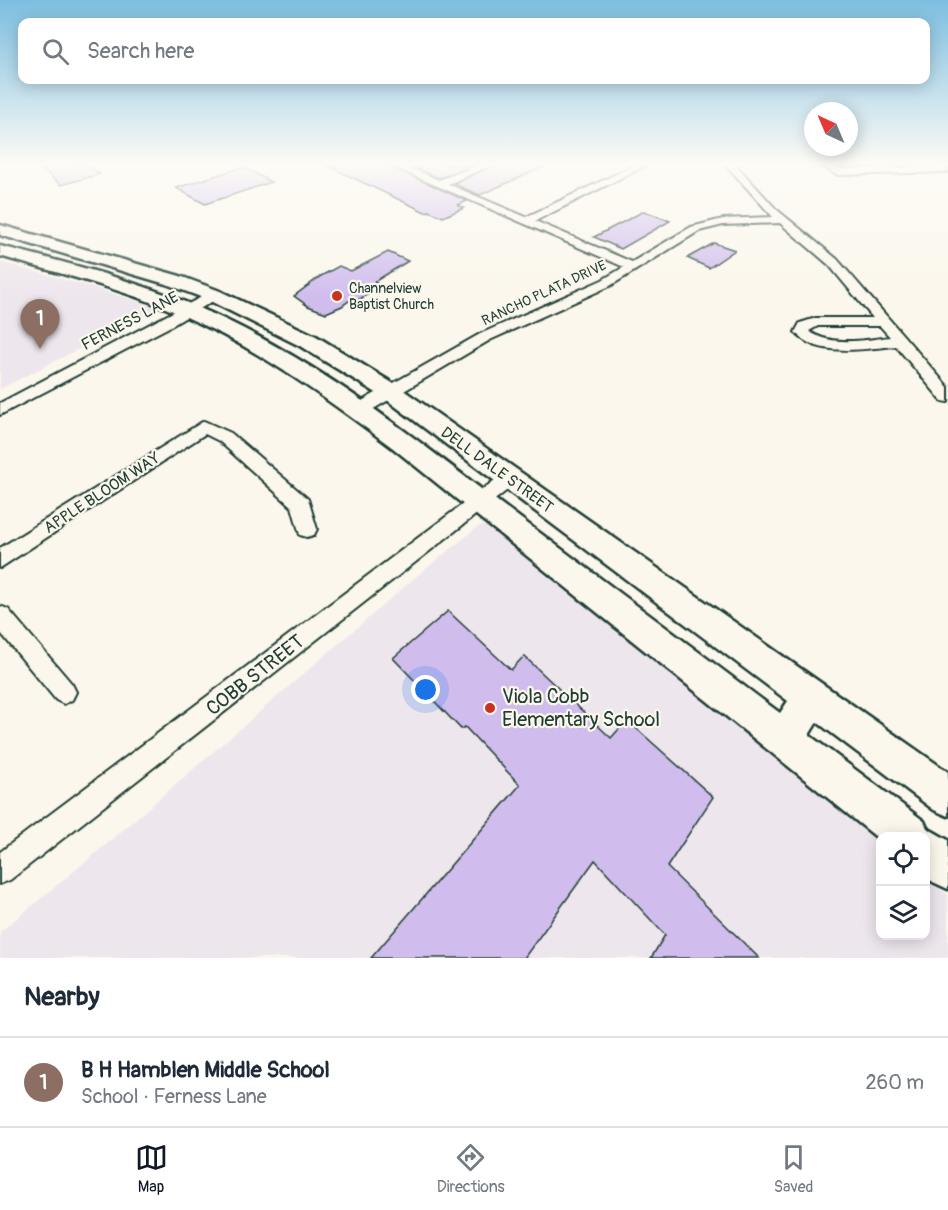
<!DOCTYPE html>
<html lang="en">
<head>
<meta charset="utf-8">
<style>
  :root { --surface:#fff; --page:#f2f2f3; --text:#1f2937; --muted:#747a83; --line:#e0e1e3; --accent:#111827 }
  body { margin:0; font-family:Pangolin,sans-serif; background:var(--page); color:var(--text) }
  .controls { position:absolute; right:18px; bottom:18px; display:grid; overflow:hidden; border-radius:12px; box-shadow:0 3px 15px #0003 }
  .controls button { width:54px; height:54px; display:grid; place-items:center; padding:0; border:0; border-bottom:2px solid var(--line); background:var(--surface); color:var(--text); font:30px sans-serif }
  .compass { position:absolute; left:804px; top:102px; width:54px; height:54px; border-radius:50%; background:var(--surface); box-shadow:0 3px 15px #0003; rotate:316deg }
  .you { position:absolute; left:426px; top:690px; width:21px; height:21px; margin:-15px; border:4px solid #fff; border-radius:50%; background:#1a73e8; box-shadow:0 0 0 9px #1a73e833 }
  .badge { display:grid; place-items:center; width:39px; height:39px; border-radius:50%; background:var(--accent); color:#fff; font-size:20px; font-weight:700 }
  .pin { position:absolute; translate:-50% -50px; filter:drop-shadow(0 2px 3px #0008) }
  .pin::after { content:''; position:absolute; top:32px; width:21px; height:18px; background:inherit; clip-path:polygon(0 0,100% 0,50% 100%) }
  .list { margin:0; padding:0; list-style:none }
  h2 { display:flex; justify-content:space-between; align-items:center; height:78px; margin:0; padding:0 24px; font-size:26px }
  h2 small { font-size:20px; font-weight:400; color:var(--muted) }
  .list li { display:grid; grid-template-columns:39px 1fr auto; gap:18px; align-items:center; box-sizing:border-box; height:90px; padding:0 24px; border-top:2px solid var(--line) }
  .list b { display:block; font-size:22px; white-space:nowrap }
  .list p { margin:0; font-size:20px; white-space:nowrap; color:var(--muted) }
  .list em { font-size:20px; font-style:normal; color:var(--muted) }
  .icon { flex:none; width:33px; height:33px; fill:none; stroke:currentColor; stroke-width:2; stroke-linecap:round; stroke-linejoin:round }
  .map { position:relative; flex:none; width:948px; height:958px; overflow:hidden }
  .search { position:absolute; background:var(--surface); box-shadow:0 3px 15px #0003; left:18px; right:18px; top:18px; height:66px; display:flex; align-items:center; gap:15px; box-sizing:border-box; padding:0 21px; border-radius:12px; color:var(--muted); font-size:22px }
  .sheet { height:168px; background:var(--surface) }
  nav { display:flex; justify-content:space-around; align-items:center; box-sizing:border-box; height:84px; border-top:2px solid var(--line); background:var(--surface); font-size:16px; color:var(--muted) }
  nav a { display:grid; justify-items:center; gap:3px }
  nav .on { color:var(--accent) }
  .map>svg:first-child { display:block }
  .built { fill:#eee6ed }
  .building { fill:#d0bdee; stroke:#1f3d34; stroke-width:1.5 }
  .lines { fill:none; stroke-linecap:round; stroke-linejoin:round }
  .minor-casing { stroke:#1f3d34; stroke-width:4 }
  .secondary-casing { stroke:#1f3d34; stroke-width:5 }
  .minor { fill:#fbf7ec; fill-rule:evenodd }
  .secondary { fill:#fbf7ec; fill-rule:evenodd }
  .poi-dot { fill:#c8321e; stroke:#fbf7ec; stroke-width:2 }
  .labels { text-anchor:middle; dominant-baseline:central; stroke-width:4.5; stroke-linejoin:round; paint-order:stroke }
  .far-poi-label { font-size:14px; fill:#1f3d34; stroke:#fbf7ec; text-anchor:start }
  .far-street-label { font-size:14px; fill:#1f3d34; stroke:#fbf7ec }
  .street-label { font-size:16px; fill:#1f3d34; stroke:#fbf7ec }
  .near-street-label { font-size:20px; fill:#1f3d34; stroke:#fbf7ec }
  .near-poi-label { font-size:20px; fill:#1f3d34; stroke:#fbf7ec; text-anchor:start }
</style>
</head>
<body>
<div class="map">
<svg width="948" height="958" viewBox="0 0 948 958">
  <rect width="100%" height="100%" fill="#fbf7ec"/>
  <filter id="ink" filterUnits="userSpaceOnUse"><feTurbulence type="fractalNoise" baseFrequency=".0167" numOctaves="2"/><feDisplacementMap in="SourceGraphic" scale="12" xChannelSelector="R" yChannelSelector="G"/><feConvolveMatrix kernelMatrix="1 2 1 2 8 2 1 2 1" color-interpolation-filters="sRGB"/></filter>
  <g filter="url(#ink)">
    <!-- built -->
    <path class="built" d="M0,262L95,288L159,308L0,389Z
      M479,526H490L880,840V936H926V876L948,895V958H0V932L95,854L418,575Z"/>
    <!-- building -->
    <path class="building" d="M36,164H86L100,174L61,185Z
      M324,164H385L467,201L458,205L464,208L443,217L429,211L425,212Z
      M405,164H475L439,178Z
      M496,164H550L480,195L454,184Z
      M243,167L271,182L205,204L176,188Z
      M644,211L670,221L621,249L594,237Z
      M714,243L735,250L709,268L687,258Z
      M388,252L408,261L374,282L382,286L355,302L350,300L342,306L326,313L308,306L294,296L321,276L339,266L351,271Z
      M448,611L511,670L524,656L611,738L627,720L713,797L667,867L759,958H651L665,935L595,860L524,958H371L520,785L465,727L461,729L393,658Z"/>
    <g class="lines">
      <defs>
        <path id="minor" d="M387,164H400L439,180L481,164H494L448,184L526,217L637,164H649L535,221L632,262L691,227L723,219L773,217L725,164H735L776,209L837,259L948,387V402L942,401L896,346C867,348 817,359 795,332L800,323L816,318H873L829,265L780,223L723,225L699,231L610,286L490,340L365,414H353L351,410L353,406L480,334L602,280L624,267ZM818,326H880L890,337C865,340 830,347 809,331Z
          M819,164H830L839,169L948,166V172L837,175Z
          M213,291L218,292L219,295L218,298L171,326L0,415V403Z
          M204,421L231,433L308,499L317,529L314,535L307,537L300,535L292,507L219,441L205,434L0,568V548Z
          M509,472L515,474L518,479L515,484L10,880L0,884V852L503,474Z
          M0,606L8,609L72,684L76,692L72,700L64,704L56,700L0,632Z"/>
        <path id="secondary" d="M0,225L180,276L220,291L316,336L399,387L948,772V816L934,810L817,722L809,735L924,821L927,828L948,840V889L933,882L926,876V836H880V840L393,448C326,398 259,349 182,315C124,289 61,274 0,256V246C76,265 153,285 224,319C321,365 407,432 492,497C588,569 684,641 780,713L788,701L383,397L300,346L206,299L166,284L0,235Z"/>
      </defs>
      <!-- minor casing -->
      <use href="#minor" class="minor-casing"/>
      <!-- secondary casing -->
      <use href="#secondary" class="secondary-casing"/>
      <!-- minor -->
      <use href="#minor" class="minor"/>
      <!-- secondary -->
      <use href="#secondary" class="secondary"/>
    </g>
  </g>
  <!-- sky -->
  <linearGradient id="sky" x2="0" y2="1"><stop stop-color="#7cbee0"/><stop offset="0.55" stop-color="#fdfbf6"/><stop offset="1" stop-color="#fdfbf6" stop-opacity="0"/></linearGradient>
  <rect width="948" height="298" fill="url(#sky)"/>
  <!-- markers -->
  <g class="poi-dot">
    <circle cx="337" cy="296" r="6"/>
    <circle cx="490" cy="708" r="6"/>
  </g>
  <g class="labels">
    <!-- far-poi labels -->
    <g class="far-poi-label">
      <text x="349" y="288">Channelview<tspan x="349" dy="16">Baptist Church</tspan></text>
    </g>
    <!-- far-street labels -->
    <g class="far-street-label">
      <text transform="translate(544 293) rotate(-25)">RANCHO PLATA DRIVE</text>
    </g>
    <!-- street labels -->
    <g class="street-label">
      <text transform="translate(130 321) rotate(-28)">FERNESS LANE</text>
      <text transform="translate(497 470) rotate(36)">DELL DALE STREET</text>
      <text transform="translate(102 493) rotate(-33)">APPLE BLOOM WAY</text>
    </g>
    <!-- near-street labels -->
    <g class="near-street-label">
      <text transform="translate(255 675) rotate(-38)">COBB STREET</text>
    </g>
    <!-- near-poi labels -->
    <g class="near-poi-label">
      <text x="502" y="696">Viola Cobb<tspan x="502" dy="23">Elementary School</tspan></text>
    </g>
  </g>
</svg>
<div class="controls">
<button><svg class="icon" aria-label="locate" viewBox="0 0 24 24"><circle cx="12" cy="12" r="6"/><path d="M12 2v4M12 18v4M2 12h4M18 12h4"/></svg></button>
<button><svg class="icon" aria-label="layers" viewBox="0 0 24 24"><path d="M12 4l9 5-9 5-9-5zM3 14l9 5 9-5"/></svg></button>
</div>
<svg class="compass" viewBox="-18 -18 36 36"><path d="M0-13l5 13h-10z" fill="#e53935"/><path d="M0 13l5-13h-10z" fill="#747a83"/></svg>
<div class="you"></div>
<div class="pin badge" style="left:40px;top:349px;background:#8d6e63">1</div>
<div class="search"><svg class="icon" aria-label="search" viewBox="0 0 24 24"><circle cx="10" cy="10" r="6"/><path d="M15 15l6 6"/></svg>Search here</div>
</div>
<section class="sheet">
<h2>Nearby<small></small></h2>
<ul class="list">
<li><span class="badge" style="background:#8d6e63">1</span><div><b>B H Hamblen Middle School</b><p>School · Ferness Lane</p></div><em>260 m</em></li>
</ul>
</section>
<nav>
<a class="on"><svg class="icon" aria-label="map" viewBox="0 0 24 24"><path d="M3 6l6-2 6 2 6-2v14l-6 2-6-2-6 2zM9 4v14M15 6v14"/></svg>Map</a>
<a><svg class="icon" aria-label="directions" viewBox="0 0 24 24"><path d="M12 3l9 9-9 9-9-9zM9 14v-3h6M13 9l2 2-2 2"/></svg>Directions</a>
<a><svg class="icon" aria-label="saved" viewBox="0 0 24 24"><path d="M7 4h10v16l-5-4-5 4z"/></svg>Saved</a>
</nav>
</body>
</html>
